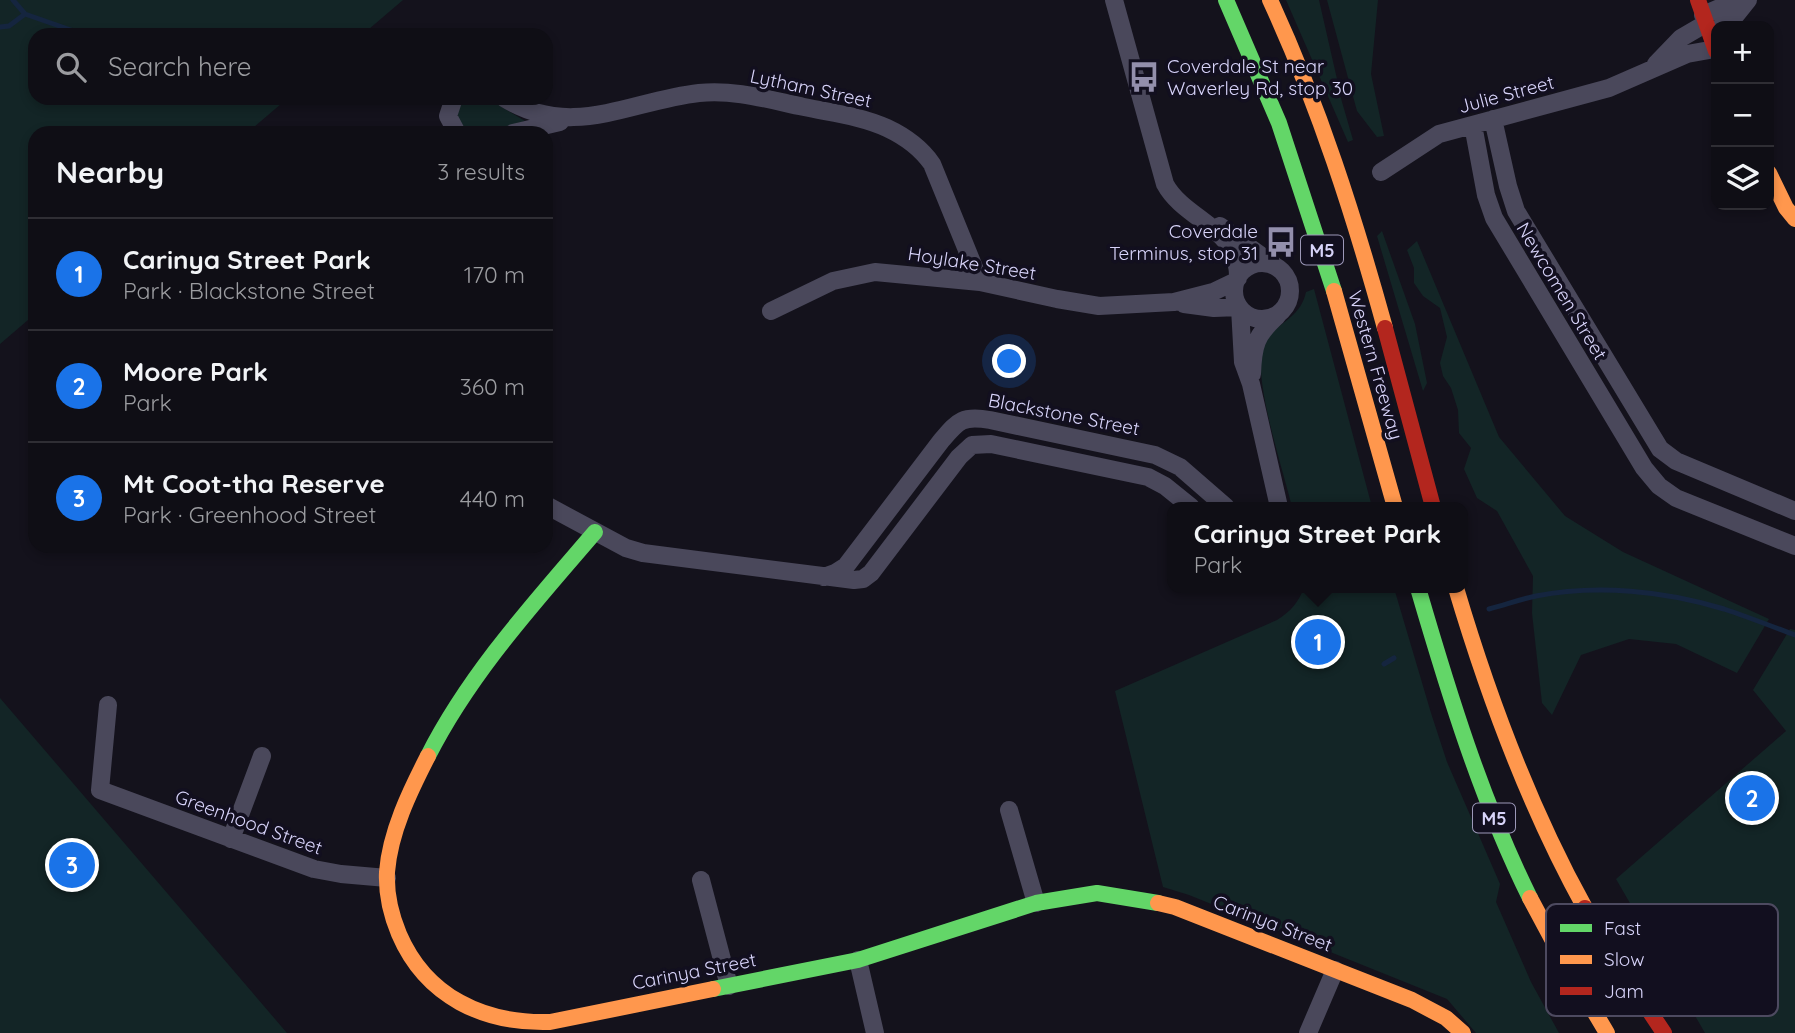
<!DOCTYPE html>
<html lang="en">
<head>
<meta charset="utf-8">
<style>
  :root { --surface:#0f0e15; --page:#1d1c22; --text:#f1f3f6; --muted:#9b9ca0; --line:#2f2e34; --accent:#1a73e8 }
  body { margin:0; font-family:Quicksand,sans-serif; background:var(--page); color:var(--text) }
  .controls { position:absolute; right:21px; top:21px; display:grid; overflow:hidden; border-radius:14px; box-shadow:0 4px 10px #0003 }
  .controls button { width:63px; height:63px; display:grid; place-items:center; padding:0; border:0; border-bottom:2px solid var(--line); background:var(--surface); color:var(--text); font:35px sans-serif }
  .you { position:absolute; left:1010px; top:362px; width:24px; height:24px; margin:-18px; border:5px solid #fff; border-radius:50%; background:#1a73e8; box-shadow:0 0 0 10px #1a73e833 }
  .badge { display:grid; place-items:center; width:46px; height:46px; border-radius:50%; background:var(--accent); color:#fff; font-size:23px; font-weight:700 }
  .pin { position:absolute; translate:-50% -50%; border:4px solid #fff; box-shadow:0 2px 7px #0006 }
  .popup { position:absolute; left:1167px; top:502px; width:301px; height:91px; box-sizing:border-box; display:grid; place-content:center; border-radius:14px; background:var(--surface); filter:drop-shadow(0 2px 5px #0005); font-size:23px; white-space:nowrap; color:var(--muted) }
  .popup b { font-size:26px; color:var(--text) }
  .popup::after { content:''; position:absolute; left:50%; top:100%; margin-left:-14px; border:14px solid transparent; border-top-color:var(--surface) }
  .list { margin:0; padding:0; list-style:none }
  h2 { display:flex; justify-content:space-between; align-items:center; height:91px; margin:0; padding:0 28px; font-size:30px }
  h2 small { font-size:23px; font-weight:400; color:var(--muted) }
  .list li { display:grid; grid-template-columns:46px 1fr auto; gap:21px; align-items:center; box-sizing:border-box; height:112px; padding:0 28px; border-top:2px solid var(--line) }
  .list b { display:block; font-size:26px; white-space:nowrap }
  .list p { margin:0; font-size:23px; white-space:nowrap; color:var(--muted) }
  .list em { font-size:23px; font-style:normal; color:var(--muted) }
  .icon { flex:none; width:38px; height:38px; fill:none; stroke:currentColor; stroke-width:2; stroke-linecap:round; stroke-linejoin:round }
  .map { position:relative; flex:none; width:1795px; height:1033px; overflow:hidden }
  .search { position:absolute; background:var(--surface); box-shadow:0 4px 10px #0003; left:28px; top:28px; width:525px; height:77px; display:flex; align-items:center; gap:18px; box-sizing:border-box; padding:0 24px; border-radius:21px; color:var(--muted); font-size:26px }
  .panel { position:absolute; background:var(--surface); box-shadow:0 4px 10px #0003; left:28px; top:126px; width:525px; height:427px; border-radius:21px }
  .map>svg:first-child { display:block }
  .green { fill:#132526 }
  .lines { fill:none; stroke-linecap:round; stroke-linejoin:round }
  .stream { stroke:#15253f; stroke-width:5 }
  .street { stroke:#4a485b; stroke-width:18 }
  .fast { stroke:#63d668; stroke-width:16 }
  .slow { stroke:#ff974d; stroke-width:16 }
  .jam { stroke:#b3261e; stroke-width:16 }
  .labels { text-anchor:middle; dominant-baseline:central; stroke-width:7; stroke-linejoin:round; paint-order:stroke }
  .shield { fill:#120f1f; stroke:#9c98b8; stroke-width:2 }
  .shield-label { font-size:18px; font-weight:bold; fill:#d7d3f9 }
  .poi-label { font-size:19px; fill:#d7d3f9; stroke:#120f1f; text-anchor:start }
  .street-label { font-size:19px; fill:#d7d3f9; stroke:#120f1f }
  .key { fill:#120f1f; stroke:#4d4a60; stroke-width:2 }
  .key-label { font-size:19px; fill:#d7d3f9 }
</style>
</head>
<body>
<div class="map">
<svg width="1795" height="1033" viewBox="0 0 1795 1033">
  <rect width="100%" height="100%" fill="#14121c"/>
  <!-- green -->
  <path class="green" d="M0,0H403L362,35H35V98H288L247,133H35V314L0,344Z
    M1286,0H1319L1337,79L1330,82L1332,87L1336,86L1338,88L1353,140L1348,142Z
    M1327,0H1378L1371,74L1384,136L1377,137L1357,111Z
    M467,98H487L525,121C507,125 465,145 458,118C456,110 461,103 467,98Z
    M1382,231L1415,324L1427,383L1423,391L1377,236Z
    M1417,241L1499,437L1565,516L1623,552L1769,619L1737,673L1676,644L1629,639L1581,655L1552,715L1542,703L1532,613L1533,576L1497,511L1477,498L1464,469L1471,448L1459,433L1458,410L1451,388L1443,376L1440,363L1447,337L1440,308L1423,296L1414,283V268L1407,250Z
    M1314,289L1372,507H1292C1284,472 1252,378 1263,347C1273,322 1300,321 1306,292Z
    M1304,588H1394L1431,713L1447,762L1500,884L1496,902L1531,982L1559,1033H1476L1447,999L1189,895L1163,887L1115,691L1277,620C1291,611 1298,603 1304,588Z
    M1790,629L1795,630V1033H1705L1616,879L1786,731L1753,690Z
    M0,698L287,1033H0Z"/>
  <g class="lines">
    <!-- stream -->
    <path class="stream" d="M13,0L25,14
      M0,27L9,26L25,14L85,35
      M1489,609C1505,605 1521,599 1536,596C1597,584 1665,591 1724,609C1748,617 1771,626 1795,635
      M1384,664L1394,658"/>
    <!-- street -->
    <path class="street" d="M1114,0L1165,184C1185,221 1239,227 1238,278
      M1703,15L1738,0
      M1721,26L1736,15L1748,0
      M1656,64L1681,38L1705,24
      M454,98L448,116L457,133
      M504,98C572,140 629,101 699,93C734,89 770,100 804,107C832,113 861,116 887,128C904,136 921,148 932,164L980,282
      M1493,119L1508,186L1516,211L1660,449L1676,461L1795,511
      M1473,125L1486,195L1494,218L1644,468L1659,486L1676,498L1795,546
      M513,133L560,122
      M1381,172L1439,134L1609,88L1687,54L1715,49
      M1220,226L1274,265
      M1234 291a28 28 0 1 1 56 0a28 28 0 1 1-56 0Z
      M1184,304L1214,308L1239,307
      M1240,308L1243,362L1251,384L1279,507
      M771,311L833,281L875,272L980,282L1057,299L1099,306L1174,302L1213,292L1236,281
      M1252,374C1253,345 1256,335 1277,316
      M546,505L626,548L643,553L854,580L863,579L871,573L959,457L972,445L991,444L1148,477L1165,486L1191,507
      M824,577L835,573L846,566L941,441C958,421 962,415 990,420L1155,455L1180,467L1226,507
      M108,705L100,790L314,869L341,874L387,878
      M1009,810L1036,903
      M231,839L262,756
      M701,880L729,986
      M858,960L875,1033
      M1308,1033L1335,970"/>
    <!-- fast -->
    <path class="fast" d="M1226,0L1279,123L1334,291
      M1418,588C1449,694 1481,799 1530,898
      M428,756C470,673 535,602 595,532
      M713,989L858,960L1036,903L1097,893L1158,903"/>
    <!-- slow -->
    <path class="slow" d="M1270,0C1319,106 1354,216 1385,328
      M1769,173L1786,208L1795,219
      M1334,291L1395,507
      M1456,588C1489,699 1529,807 1585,908
      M428,756C410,791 390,832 387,872C386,893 391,915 399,934C426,997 484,1024 550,1022L713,989
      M1530,898L1560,954L1607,1033
      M1158,903L1175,907L1412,1000L1446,1018L1463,1033"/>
    <!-- jam -->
    <path class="jam" d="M1698,0L1716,51
      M1385,328L1433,507
      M1585,908L1620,967L1664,1033"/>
  </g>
  <!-- icons -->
  <defs>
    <symbol id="bus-bare" viewBox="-9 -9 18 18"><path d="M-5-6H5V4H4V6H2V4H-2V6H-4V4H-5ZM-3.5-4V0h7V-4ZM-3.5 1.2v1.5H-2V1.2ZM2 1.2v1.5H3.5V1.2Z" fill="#938fac" stroke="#120f1f" stroke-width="2.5" paint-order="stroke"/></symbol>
  </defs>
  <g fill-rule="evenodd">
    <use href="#bus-bare" x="1122" y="55" width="44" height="44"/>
    <use href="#bus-bare" x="1259" y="220" width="44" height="44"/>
  </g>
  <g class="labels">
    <!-- shield labels -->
    <g class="shield">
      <rect x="1301" y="235.5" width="42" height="29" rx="5"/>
      <rect x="1473" y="803.5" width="42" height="29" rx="5"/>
    </g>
    <g class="shield-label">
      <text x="1322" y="250">M5</text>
      <text x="1494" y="818">M5</text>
    </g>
    <!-- poi labels -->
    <g class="poi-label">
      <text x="1167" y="66">Coverdale St near<tspan x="1167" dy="22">Waverley Rd, stop 30</tspan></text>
      <text x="1258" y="231" text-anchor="end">Coverdale<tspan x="1258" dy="22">Terminus, stop 31</tspan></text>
    </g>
    <!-- street labels -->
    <g class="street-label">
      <text transform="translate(811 88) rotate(12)">Lytham Street</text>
      <text transform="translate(1506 94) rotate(-15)">Julie Street</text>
      <text transform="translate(972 263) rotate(9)">Hoylake Street</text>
      <text transform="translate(1562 291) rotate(59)">Newcomen Street</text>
      <text transform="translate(1376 365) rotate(74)">Western Freeway</text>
      <text transform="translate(1064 414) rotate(11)">Blackstone Street</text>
      <text transform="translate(249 822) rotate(20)">Greenhood Street</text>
      <text transform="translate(1273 923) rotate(21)">Carinya Street</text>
      <text transform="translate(694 971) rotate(-11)">Carinya Street</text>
    </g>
  </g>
  <!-- legend -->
  <rect x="1546" y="904" width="232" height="112" rx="10" class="key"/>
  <rect x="1560" y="924" width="32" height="8" fill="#63d668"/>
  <rect x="1560" y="955" width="32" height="9" fill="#ff974d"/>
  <rect x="1560" y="987" width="32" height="8" fill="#b3261e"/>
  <g class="key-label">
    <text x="1604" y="935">Fast</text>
    <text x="1604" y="966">Slow</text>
    <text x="1604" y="998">Jam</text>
  </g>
</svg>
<div class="controls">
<button>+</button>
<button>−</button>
<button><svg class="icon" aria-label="layers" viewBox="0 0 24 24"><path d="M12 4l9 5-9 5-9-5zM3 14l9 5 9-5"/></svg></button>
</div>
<div class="you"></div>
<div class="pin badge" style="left:1318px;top:642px">1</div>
<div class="popup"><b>Carinya Street Park</b>Park</div>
<div class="pin badge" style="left:1752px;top:798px">2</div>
<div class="pin badge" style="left:72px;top:865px">3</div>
<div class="search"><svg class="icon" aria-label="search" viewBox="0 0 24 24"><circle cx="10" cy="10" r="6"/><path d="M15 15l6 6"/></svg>Search here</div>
<section class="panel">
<h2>Nearby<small>3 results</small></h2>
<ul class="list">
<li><span class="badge">1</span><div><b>Carinya Street Park</b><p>Park · Blackstone Street</p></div><em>170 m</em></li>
<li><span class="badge">2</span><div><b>Moore Park</b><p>Park</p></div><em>360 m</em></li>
<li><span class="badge">3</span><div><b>Mt Coot-tha Reserve</b><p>Park · Greenhood Street</p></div><em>440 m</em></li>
</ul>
</section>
</div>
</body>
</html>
